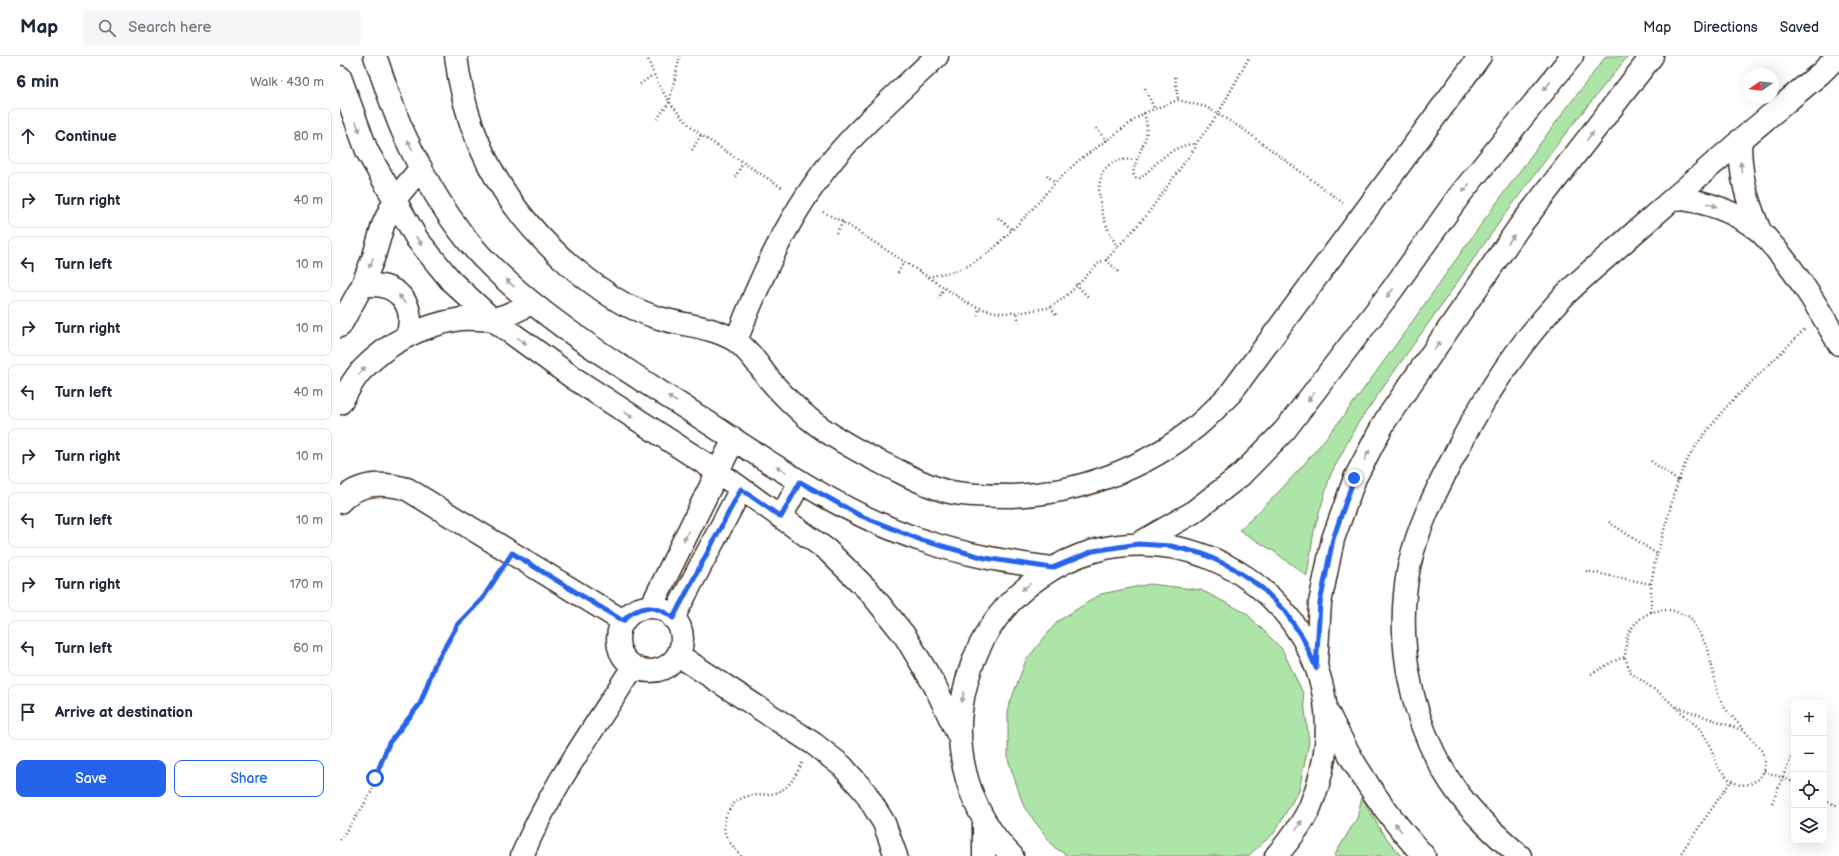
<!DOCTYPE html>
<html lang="en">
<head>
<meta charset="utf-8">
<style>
  :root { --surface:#fff; --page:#f6f6f7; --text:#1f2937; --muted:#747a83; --line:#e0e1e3; --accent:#2563eb }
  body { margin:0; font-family:"Balsamiq Sans",sans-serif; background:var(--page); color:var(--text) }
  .controls { position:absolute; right:12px; bottom:12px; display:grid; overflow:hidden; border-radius:8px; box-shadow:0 4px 16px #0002 }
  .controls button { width:36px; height:36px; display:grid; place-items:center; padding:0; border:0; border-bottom:1px solid var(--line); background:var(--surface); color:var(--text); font:20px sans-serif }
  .compass { position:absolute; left:1403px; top:12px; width:36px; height:36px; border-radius:50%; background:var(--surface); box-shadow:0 4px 16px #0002; rotate:256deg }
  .stop { position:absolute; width:12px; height:12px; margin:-9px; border:3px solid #2563eb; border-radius:50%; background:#fff }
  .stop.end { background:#2563eb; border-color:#fff; box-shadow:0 1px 4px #0008 }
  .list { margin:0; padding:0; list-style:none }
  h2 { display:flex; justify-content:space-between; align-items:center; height:52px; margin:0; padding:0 16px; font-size:17px }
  h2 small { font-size:13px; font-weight:400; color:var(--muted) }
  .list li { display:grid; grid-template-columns:26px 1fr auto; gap:12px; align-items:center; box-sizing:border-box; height:56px; margin:0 8px 8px; padding:0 8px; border:1px solid var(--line); border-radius:8px }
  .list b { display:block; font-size:15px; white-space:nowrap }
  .list em { font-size:13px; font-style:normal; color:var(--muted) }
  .actions { display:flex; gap:8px; padding:12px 16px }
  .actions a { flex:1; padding:9px 0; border:1px solid var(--accent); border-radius:8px; text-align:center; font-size:14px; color:var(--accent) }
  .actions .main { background:var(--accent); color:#fff }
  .icon { flex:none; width:22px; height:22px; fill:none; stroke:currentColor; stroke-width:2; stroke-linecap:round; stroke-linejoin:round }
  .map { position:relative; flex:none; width:1499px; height:800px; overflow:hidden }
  header { display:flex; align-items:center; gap:24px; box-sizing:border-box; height:56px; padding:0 20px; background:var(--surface); border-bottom:1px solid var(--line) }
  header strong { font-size:19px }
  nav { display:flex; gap:22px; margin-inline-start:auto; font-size:14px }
  .search { width:280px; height:36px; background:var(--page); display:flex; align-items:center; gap:10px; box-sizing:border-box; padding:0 14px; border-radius:8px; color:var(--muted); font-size:15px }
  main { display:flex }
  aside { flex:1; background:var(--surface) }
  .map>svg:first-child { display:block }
  .green { fill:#ade4a7; stroke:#748762 }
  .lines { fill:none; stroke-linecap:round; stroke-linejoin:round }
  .minor-casing { stroke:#3b2a1e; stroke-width:25 }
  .path { stroke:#3b2a1e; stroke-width:2.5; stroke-dasharray:1 3; stroke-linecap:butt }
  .minor { stroke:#fff; stroke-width:22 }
  .oneway { fill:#a79f9a }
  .route { stroke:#2563eb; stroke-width:5 }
</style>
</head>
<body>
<header>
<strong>Map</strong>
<div class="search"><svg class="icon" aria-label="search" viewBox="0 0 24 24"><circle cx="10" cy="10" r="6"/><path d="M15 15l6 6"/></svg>Search here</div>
<nav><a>Map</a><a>Directions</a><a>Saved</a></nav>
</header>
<main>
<aside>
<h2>6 min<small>Walk · 430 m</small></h2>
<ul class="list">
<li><svg class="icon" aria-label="ahead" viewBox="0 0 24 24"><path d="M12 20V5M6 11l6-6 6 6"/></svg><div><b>Continue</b></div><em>80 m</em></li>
<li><svg class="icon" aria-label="right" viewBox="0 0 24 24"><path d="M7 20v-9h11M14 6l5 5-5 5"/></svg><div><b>Turn right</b></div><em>40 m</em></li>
<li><svg class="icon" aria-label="left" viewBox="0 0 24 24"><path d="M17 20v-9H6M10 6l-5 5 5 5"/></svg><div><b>Turn left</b></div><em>10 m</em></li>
<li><svg class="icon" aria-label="right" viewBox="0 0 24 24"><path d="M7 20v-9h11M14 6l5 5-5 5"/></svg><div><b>Turn right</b></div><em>10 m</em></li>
<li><svg class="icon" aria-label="left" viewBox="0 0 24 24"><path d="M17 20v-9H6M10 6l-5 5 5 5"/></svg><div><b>Turn left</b></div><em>40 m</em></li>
<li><svg class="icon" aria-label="right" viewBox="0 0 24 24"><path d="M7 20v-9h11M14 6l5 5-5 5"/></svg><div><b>Turn right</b></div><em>10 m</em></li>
<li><svg class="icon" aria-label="left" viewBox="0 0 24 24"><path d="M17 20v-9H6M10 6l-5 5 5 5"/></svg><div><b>Turn left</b></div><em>10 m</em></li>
<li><svg class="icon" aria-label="right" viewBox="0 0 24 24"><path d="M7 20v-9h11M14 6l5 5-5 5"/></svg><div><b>Turn right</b></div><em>170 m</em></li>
<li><svg class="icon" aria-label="left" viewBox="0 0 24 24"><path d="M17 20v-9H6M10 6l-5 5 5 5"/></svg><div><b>Turn left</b></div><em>60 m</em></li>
<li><svg class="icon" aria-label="arrive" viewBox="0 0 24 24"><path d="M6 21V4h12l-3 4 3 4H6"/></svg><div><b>Arrive at destination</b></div></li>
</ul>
<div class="actions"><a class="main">Save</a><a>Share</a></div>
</aside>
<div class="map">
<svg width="1499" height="800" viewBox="0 0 1499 800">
  <rect width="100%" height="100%" fill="#fff"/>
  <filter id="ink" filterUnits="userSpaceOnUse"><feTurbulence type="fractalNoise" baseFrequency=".025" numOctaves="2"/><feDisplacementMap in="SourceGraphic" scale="8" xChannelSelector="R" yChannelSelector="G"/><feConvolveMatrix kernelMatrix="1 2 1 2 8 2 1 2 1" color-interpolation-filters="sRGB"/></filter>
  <g filter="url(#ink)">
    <!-- green -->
    <path class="green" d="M1266,0H1288L1225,78L1166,157L1016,370L990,420L974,475L967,520L935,496L899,474C975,407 1031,323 1089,242C1146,160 1205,80 1266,0Z
      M810,528L861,534L906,557L942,593L963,637L969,686L959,734L934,777L908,800H728L715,792L684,751L668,703V652L686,604L718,565L761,538Z
      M1022,741L1041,775L1061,800H994L1017,762Z"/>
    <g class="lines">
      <defs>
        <path id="minor" d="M35,0C44,25 52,51 63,76C82,118 109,166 141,200C196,258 266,301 333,344C413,394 491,454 581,484C624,499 668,506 712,512
          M116,0C126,86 167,156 232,211C249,225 267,239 286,249C296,253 308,259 319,262C345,270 372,270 396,285C410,295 418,309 429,323C440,336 455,351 468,362C492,381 519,396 546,409C565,418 586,430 606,435C626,440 652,440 672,440C739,437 805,413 857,370C869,360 879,349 890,338L1140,0
          M0,21L27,95L77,183L112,226L152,263L235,323L378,416L487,494L529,535L565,580L595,630L620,683
          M1400,84C1400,119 1406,143 1420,175
          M1334,142C1365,145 1393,154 1418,174C1424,178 1429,186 1435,192C1460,221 1480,255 1499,288
          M22,230C55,224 78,247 67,280
          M0,270L22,230L34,200L43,169L55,143L81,112
          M396,285C424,212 457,140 512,82C539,53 569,27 597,0
          M0,347C7,337 13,323 22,314C49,286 83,269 121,263C131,262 142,264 152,263C166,261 179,254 191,247
          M0,446C18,426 43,426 67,433L283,565
          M441,461L460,426
          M798,488L852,457L901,419L945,374L1052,234L1119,140L1232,0
          M311,551L394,383
          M278 583a32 32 0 1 1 64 0a32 32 0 1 1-64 0Z
          M333,562L401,433
          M338,599L474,688L502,710L525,736L544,767L556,800
          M976,609L980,547L993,483L1015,422L1045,365L1179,171L1312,0
          M989,659C1014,712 1044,757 1084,800
          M182,800C209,734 255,671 293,611
          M644,800V765
          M672,800C630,758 611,695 624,637C634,589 659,549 700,521C733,497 773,486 814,489C914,496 996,585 986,688C984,709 978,731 970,751C962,769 949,785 936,800
          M1180,800C1157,780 1136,761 1118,737C1072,674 1054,587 1069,511C1077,473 1095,437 1113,402C1141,345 1177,290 1221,243C1243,220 1270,199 1294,177C1355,123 1418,69 1481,17L1498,0"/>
      </defs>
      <!-- minor casing -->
      <use href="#minor" class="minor-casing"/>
      <!-- path -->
      <path class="path" d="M307,0C317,32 335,58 361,79L444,133
        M835,21L838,44
        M300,28L313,19
        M805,32L814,52
        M804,57C813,86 797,91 793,118L796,122H801C817,107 832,88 856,88
        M317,63L329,47L340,0
        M756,72L767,85
        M352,94L361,79
        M707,119L715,127
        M395,121L403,107
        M483,156L503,166L628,247C650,258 670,259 694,254C700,253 707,253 712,250C730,239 745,221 760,206L766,204L806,160L855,92L856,88L878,58L910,0
        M658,162L673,174
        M496,177L503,166
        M778,191C759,165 741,97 795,104
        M766,204L780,217
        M558,217L564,206
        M588,221L615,215L628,210L651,195L689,157L715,127L738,105L804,57L838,44L866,51L903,73L1003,147
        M736,228L749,242
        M598,243L604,232
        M711,251L716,259
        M677,258L679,266
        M637,259L639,253
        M1311,405L1338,425
        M1269,466L1317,498
        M1246,515L1311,528
        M1321,554H1331L1350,561L1368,593L1378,638L1384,651L1422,695L1425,705L1424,715L1419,723L1410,728L1400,729L1391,725L1378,712L1370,689L1361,674L1322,639L1291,617L1285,601L1287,580L1293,570L1301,562L1311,556Z
        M1311,556V528L1315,506L1338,425L1347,404L1360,384L1386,351L1465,273
        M1251,618C1263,612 1273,604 1285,601
        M1337,651L1402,674
        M1424,715L1454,726
        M1484,745L1499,750
        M1432,747C1440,730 1445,713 1454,696
        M0,784L22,752L32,735L39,709L49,687L80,648L95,608L118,568L143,542L160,516
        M401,800C397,794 389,787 386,780C380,763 391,743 409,740C421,738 435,740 445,732C452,727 458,715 462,707
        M1339,800L1391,725"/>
      <!-- minor -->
      <use href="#minor" class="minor"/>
    </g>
    <!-- one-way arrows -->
    <defs><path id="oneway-solid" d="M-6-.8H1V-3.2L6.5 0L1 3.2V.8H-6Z"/></defs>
    <g class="oneway">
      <use href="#oneway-solid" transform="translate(1207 30) rotate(129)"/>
      <use href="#oneway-solid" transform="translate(18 71) rotate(70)"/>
      <use href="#oneway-solid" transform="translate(1250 80) rotate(-52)"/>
      <use href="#oneway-solid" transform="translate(70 89) rotate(-117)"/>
      <use href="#oneway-solid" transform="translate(1401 111) rotate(-96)"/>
      <use href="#oneway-solid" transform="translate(1126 132) rotate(129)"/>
      <use href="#oneway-solid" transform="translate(1372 149) rotate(16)"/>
      <use href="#oneway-solid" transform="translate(1171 183) rotate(-55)"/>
      <use href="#oneway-solid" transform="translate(79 185) rotate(54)"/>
      <use href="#oneway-solid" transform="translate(31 207) rotate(112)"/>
      <use href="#oneway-solid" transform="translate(170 227) rotate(-137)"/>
      <use href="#oneway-solid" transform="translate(1050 237) rotate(127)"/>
      <use href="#oneway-solid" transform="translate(62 243) rotate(-126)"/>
      <use href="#oneway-solid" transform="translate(182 285) rotate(36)"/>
      <use href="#oneway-solid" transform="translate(1097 290) rotate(-55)"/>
      <use href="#oneway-solid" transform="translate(22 315) rotate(-50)"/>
      <use href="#oneway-solid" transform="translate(971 341) rotate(128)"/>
      <use href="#oneway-solid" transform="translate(332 343) rotate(-147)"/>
      <use href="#oneway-solid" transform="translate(289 359) rotate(33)"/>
      <use href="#oneway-solid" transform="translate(1027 399) rotate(-62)"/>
      <use href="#oneway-solid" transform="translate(441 413) rotate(-147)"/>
      <use href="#oneway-solid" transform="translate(346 480) rotate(116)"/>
      <use href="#oneway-solid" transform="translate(686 531) rotate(141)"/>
      <use href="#oneway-solid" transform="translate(623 641) rotate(102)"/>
      <use href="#oneway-solid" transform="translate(959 769) rotate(-59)"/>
      <use href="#oneway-solid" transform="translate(1058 771) rotate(-127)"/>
    </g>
  </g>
  <g class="lines" filter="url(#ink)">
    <!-- route -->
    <path class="route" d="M35,722L49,687L80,648L95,608L118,568L143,542L172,497L283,565C298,548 316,548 333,562L401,433L441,461L460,426L519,459L581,484L645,502L712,512L753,495L798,488L831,490L863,498L893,512L921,531L944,554L963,582L976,612L980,547L993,483L1014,422"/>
  </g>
</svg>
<div class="controls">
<button>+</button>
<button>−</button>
<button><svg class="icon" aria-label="locate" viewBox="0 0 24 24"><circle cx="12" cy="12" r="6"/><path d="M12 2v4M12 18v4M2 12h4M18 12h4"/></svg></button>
<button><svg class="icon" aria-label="layers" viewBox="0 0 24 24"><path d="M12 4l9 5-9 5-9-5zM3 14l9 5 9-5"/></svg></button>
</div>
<svg class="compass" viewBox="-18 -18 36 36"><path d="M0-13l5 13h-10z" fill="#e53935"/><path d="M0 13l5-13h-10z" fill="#747a83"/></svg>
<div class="stop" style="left:35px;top:722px"></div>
<div class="stop end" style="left:1014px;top:422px"></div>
</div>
</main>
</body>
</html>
